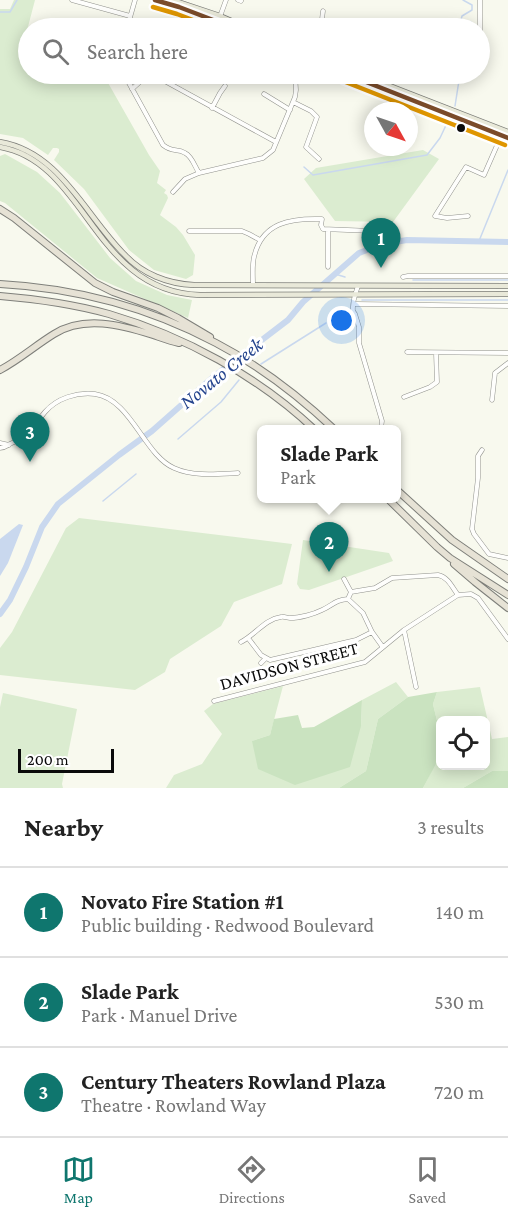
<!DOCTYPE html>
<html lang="en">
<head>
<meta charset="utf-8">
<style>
  :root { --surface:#fff; --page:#f2f2f2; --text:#222; --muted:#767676; --line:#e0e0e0; --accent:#0f766e }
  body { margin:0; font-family:"Crimson Pro",serif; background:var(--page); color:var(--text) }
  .controls { position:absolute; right:18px; bottom:18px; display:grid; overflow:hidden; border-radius:9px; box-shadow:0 3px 15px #0003 }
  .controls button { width:54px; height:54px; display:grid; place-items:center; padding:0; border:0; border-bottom:2px solid var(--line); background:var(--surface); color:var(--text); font:30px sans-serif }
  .compass { position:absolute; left:364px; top:102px; width:54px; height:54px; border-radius:50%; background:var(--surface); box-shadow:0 3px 15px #0003; rotate:130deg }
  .scale { position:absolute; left:18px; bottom:15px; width:96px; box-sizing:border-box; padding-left:6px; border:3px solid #0a0a0a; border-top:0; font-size:16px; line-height:21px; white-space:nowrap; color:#0a0a0a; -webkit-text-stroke:4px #fff; paint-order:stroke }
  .you { position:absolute; left:342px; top:321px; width:21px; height:21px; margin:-15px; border:4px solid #fff; border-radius:50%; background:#1a73e8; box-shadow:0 0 0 9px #1a73e833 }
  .badge { display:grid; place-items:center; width:39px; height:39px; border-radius:50%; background:var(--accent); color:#fff; font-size:20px; font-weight:700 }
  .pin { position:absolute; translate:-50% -50px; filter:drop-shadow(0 2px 3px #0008) }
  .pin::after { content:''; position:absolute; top:32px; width:21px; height:18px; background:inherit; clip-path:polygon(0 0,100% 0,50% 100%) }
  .popup { position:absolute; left:257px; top:425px; width:144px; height:78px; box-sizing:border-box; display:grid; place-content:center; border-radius:9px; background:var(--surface); filter:drop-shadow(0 2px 4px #0005); font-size:20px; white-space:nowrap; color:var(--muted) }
  .popup b { font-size:22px; color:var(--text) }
  .popup::after { content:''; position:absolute; left:50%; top:100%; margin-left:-12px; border:12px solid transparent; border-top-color:var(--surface) }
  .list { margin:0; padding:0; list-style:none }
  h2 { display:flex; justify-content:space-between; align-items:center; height:78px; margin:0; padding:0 24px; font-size:26px }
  h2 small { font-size:20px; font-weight:400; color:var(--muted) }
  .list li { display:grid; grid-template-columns:39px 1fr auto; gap:18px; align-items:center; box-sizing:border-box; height:90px; padding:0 24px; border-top:2px solid var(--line) }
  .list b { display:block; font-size:22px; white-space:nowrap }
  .list p { margin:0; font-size:20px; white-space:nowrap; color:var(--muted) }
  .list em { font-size:20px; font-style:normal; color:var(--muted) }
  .icon { flex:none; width:33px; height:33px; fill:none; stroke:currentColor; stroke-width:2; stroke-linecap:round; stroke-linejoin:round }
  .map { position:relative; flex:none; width:508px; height:788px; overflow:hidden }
  .search { position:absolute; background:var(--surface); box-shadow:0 3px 15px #0003; left:18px; right:18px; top:18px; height:66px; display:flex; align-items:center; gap:15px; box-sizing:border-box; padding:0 21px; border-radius:33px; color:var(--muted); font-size:22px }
  .sheet { height:348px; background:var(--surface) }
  nav { display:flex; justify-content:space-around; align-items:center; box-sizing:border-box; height:84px; border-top:2px solid var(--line); background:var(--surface); font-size:16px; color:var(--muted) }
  nav a { display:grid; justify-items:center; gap:3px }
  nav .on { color:var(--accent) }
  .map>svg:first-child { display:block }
  .green { fill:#dbecd0 }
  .forest { fill:#cae3c0 }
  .water { fill:#c9d8ee }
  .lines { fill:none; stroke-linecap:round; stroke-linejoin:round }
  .stream { stroke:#c9d8ee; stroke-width:1.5 }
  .river { stroke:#c9d8ee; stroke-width:6 }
  .minor-casing { stroke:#91928d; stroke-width:5 }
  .major-casing { stroke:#7e7f7a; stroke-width:6 }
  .highway-casing { stroke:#7e7f7a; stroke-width:8 }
  .minor { stroke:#fefefc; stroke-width:4 }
  .major { stroke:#e9e9d9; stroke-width:4.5 }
  .highway { stroke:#e6e2d5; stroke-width:6 }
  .bus-1-casing { stroke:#fff; stroke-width:9 }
  .bus-2-casing { stroke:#fff; stroke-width:9 }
  .bus-1 { stroke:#7a4b2a; stroke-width:4.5 }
  .bus-2 { stroke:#df9601; stroke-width:4.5 }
  .bus-dot { fill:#0a0a0a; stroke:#fff; stroke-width:2 }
  .labels { text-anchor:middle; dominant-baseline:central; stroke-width:6; stroke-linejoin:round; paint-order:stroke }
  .street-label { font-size:18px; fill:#0a0a0a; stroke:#fff }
  .water-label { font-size:20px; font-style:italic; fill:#23438d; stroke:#fff }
</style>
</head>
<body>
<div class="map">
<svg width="508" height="788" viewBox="0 0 508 788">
  <rect width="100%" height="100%" fill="#f8f9ee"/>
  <!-- green -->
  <path class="green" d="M14,0H35L23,46L28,48V74H103L149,155L160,171L157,183L166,190L164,193L167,195L168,198L160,215L176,227L183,235L195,255L193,275L186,279L154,270L129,250L84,189L54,160L59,152V149L57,148H53L48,155L23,138L0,134V9H10Z
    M423,150L439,159L393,222L335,221L304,179L316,168Z
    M5,154L37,172L60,193L110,258L136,281L167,295L192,300L188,318L97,278L5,203L0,201V156Z
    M79,518L292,544L282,584L234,602L221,626L170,659L165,672L135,690L0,675V648L12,632L66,528Z
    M303,540L389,553L393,561L309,590L300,589L297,584Z
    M396,682L408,697L378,719L366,771L339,788H166L174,775L202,764L222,734L204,711L213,704L283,686L270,735L252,741L361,726L362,700Z
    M480,687L492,739L508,737V771H492L463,788H423L437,760L436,747L440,737V766H486V720H440V733L433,704L437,692Z
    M3,693L77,709L62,784L63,788H0V707Z"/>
  <!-- forest -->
  <path class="forest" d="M437,692L433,704L440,733V737L436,747L438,760L423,788H339L366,771L378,719L408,697Z
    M362,700L361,726L350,767L295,785L258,769L252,741L270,735L274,719L298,715L302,728L314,727Z
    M492,771H508V788H463Z"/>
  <!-- water -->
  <path class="water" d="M19,524L23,525L8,563L0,576V539Z"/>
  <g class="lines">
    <!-- stream -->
    <path class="stream" d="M463,0L472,5V10L462,16L460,24L471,22V28
      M0,12H10L17,0
      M455,106L460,74
      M304,167L313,175L427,155L440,138L448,121
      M479,241L508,170
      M335,274L345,277
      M413,280H508
      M362,300H508
      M261,364L326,323
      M178,439L221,402L239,380
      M103,501L136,474"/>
    <!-- river -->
    <path class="river" d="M0,614L10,600L26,567L42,527L58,504L119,455L152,431L212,378L288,320L303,302L359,253L383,244L407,240L508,242"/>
    <defs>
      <path id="minor" d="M72,0L130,16
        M238,0L241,1
        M480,0V42
        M218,22L226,0
        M127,28L135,0
        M314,28L322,19L323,11
        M124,74L163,145C173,153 177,148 185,153C192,156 195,167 199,173
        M152,74L276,142
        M132,89L149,74
        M264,94L290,110
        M293,102L311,111L317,117L306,147L319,159
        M212,108L220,93L225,86
        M401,111L407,96
        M173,192L185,179L199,173L263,158L273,150L295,97L296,90L295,74
        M468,216L447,218L435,216L466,167L484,175L502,134
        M328,230V267
        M189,231H242L249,234L260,240
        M403,277L408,276H508
        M253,285C253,276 252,265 254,257C262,222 291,218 322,219L321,225L323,229L372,231
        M358,286C355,296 352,300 353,311L355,314L359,327V343L382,421L381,428
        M356,304L508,306
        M407,352L508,353
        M404,397L430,387L437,382L436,353
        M492,400L495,373L508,363
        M0,443L9,445
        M0,448C6,448 7,445 12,443C32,435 32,427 45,412C57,398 77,392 95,394C131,399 144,455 174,468C194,477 218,474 238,473
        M482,450L478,456V478L472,529L474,534L489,554L508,558
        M344,579L351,592
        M348,599L351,592L375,588L392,578L438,575C448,577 452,587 458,595
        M404,630L416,687
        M248,638L261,655L270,660L356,640L372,632
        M241,642C255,635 265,619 281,617C284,616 287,618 290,618C300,618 314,614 322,610C333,605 335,600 348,599L363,613L372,632L382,646
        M261,663L265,659
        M214,701L365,662L404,630L458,595L471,594L478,598L508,639"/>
      <path id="major" d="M155,0L179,7L234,28
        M172,0L220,16L248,28
        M346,74L508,138
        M359,74L508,132
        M0,142C60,152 85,215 124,254C142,274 168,284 194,285L508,286
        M0,147C87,162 93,292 200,295L508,294"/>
      <path id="highway" d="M0,209L14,218L95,283L113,292L158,308L178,318L210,337
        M0,284C75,288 150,308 216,343C260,366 299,396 335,430
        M0,296C37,299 73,304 109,314C184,336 258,376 315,430
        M0,370C19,360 36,345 54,334C84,315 121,325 153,335C162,338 170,341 179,343
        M397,490L452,540L508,579
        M387,498L437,547L450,558L508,595
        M454,564L475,582L508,608"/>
    </defs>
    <!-- minor casing -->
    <use href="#minor" class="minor-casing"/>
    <!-- major casing -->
    <use href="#major" class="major-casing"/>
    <!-- highway casing -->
    <use href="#highway" class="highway-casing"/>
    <!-- minor -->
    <use href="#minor" class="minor"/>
    <!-- major -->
    <use href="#major" class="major"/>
    <!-- highway -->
    <use href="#highway" class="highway"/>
    <defs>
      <path id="bus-1" d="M155,0L179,7L234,28
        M346,74L508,138"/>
      <path id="bus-2" d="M153,7L177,14L214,28
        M343,81L505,145"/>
    </defs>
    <!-- bus-1 casing -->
    <use href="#bus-1" class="bus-1-casing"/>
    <!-- bus-2 casing -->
    <use href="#bus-2" class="bus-2-casing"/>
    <!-- bus-1 -->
    <use href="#bus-1" class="bus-1"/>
    <!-- bus-2 -->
    <use href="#bus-2" class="bus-2"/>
  </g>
  <!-- markers -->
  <circle class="bus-dot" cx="461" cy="128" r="5"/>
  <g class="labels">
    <!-- street labels -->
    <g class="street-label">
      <text transform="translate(289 666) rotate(-15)">DAVIDSON STREET</text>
    </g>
    <!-- water labels -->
    <g class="water-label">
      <text transform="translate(221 373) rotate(-39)">Novato Creek</text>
    </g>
  </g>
</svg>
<div class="controls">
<button><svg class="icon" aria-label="locate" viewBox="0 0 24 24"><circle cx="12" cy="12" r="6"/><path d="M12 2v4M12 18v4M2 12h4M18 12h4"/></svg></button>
</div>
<svg class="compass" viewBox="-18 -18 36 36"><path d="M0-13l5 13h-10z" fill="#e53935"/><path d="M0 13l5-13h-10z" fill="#767676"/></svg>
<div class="scale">200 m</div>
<div class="you"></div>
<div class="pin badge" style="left:381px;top:268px">1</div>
<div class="pin badge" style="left:329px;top:572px">2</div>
<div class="popup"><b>Slade Park</b>Park</div>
<div class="pin badge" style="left:30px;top:462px">3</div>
<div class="search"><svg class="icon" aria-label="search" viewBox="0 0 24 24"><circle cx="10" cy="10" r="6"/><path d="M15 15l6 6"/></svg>Search here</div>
</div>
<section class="sheet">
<h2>Nearby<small>3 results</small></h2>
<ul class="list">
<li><span class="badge">1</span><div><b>Novato Fire Station #1</b><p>Public building · Redwood Boulevard</p></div><em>140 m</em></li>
<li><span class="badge">2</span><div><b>Slade Park</b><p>Park · Manuel Drive</p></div><em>530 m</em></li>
<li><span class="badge">3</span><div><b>Century Theaters Rowland Plaza</b><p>Theatre · Rowland Way</p></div><em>720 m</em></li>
</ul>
</section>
<nav>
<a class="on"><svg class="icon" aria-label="map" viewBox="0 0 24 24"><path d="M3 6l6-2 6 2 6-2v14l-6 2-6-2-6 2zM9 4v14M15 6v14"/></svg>Map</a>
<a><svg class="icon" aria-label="directions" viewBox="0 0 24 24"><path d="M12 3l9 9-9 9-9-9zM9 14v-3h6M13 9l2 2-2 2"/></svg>Directions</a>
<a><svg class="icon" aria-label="saved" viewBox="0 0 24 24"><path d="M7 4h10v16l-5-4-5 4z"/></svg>Saved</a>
</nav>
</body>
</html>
